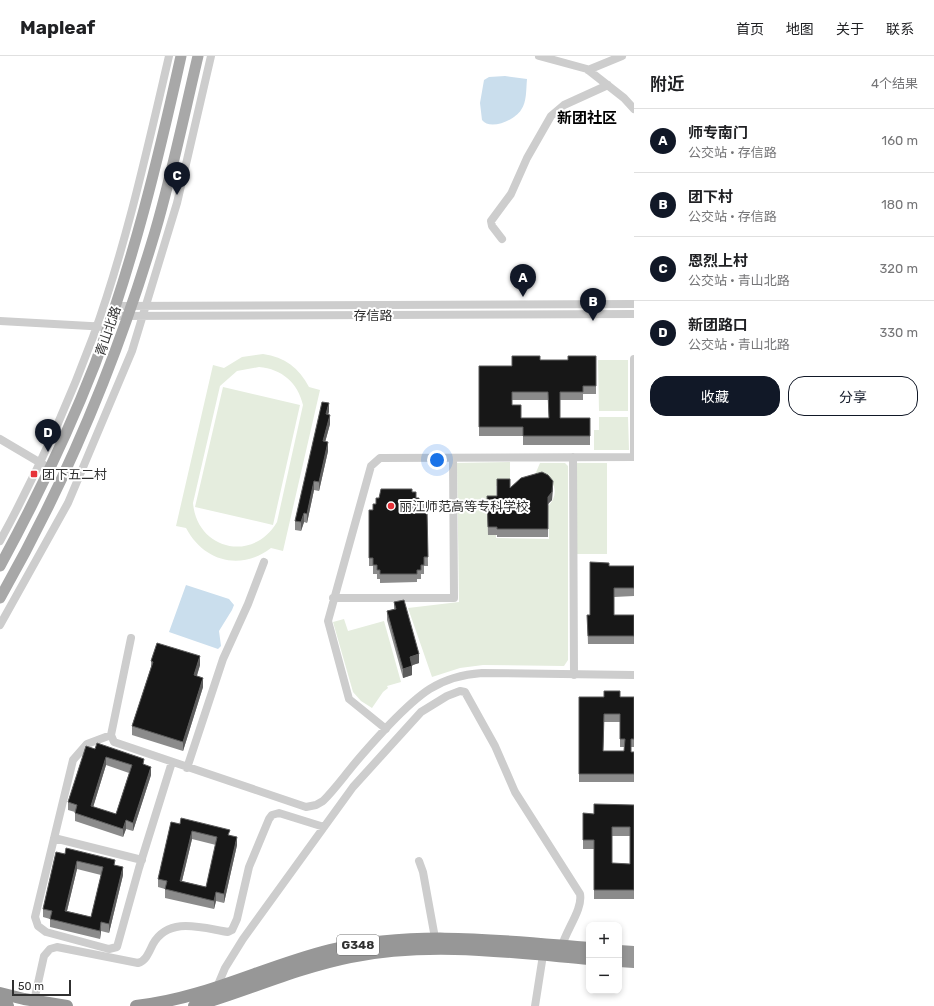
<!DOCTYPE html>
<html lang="zh">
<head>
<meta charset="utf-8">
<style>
  :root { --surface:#fff; --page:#f6f6f6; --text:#202124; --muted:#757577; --line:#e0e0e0; --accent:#111827 }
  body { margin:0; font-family:Rubik,"Noto Sans SC",sans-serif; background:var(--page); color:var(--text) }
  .controls { position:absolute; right:12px; bottom:12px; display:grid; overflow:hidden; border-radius:8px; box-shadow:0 2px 6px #0003 }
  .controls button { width:36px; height:36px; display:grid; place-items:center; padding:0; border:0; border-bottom:1px solid var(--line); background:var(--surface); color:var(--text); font:20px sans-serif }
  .scale { position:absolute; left:12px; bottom:10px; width:59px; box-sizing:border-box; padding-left:4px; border:2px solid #303030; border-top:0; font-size:11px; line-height:14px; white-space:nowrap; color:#303030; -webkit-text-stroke:3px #fff; paint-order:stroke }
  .you { position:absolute; left:437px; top:404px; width:14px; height:14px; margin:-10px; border:3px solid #fff; border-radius:50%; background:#1a73e8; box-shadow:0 0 0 6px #1a73e833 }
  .badge { display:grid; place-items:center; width:26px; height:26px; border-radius:50%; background:var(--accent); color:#fff; font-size:13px; font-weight:700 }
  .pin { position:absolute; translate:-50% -33px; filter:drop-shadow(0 1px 2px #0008) }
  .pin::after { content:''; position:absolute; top:21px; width:14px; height:12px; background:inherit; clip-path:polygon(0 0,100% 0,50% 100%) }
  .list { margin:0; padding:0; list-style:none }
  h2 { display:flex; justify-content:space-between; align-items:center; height:52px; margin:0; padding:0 16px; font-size:17px }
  h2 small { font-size:13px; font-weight:400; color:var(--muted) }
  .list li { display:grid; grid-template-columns:26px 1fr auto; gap:12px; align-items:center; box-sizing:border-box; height:64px; padding:0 16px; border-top:1px solid var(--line) }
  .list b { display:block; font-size:15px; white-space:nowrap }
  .list p { margin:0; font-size:13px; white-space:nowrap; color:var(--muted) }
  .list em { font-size:13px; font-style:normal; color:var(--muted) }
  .actions { display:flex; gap:8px; padding:12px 16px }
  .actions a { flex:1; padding:9px 0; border:1px solid var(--accent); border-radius:16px; text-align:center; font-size:14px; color:var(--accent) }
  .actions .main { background:var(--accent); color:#fff }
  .map { position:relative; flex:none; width:634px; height:950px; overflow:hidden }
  header { display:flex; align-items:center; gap:24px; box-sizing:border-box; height:56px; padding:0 20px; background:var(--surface); border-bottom:1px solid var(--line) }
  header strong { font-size:19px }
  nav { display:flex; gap:22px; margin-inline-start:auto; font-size:14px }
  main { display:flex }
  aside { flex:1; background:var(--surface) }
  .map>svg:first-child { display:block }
  .green { fill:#e5edde; fill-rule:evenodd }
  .water { fill:#cadeed }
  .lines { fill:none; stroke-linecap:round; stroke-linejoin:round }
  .minor { stroke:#cdcdcd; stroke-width:8 }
  .major { stroke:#a8a8a8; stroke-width:11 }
  .highway { stroke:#979797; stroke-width:12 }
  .wall { fill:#8b8b8b; fill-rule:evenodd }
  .shaded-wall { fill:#5d5d5d }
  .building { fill:#171717; stroke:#5d5d5d; fill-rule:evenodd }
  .poi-dot { fill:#e63239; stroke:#fff; stroke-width:1.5 }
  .labels { text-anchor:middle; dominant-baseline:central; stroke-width:4; stroke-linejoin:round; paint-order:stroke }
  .shield { fill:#fff; stroke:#6e6e6e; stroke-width:1 }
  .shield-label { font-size:12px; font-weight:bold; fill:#303030 }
  .street-label { font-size:13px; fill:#303030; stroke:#fff }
  .poi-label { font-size:13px; fill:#303030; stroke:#fff; text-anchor:start }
  .quarter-label { font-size:15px; font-weight:bold; fill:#000; stroke:#fff }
</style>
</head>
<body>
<header>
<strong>Mapleaf</strong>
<nav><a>首页</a><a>地图</a><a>关于</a><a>联系</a></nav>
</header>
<main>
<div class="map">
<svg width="634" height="950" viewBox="0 0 634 950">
  <rect width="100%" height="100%" fill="#fff"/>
  <!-- green -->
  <path class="green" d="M263,298C285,301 299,312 309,331L320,334L283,495L271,492C241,515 204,506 186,472L176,470L213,309L224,312L242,301ZM259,311C282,313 298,327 303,349L277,466C253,507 197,494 193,447L220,330L237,315Z
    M598,304H628V355H599Z
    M223,331L300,349L273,469L195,451Z
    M599,361H628L629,394H594V374H599Z
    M510,406V427L496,430V482L549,483L548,450C555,443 557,435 552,426L534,421L540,407H565L568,410V604L564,610L483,609L460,612L432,621L408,552L459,546L457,407Z
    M575,407H607V498H576Z
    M344,563L348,575L384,565L401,626L387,630L388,632L383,636L372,652L361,645L353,636L333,566Z"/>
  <!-- water -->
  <path class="water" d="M505,20L527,23C526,33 527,46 521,54C515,64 490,75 482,64L480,47L484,24L489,21Z
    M186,529L229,543L234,549L232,554L219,575L221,590L218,593L169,576Z"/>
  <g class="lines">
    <!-- minor -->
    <path class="minor" d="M539,0L587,13L624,42L634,53
      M588,14L622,0
      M502,183L492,170L491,165L511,138L527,102L551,60L564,49L608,29
      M115,250L634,248
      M112,260L634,258
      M0,265L108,271
      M0,383L44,409
      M573,401L574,619
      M0,485C36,419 67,351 93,281C126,190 147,94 169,0
      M333,542H454L453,402
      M0,569L68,447L132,295L177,147L211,0
      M131,582L111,679L114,686L306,751L316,749L323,745C333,735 342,723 351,712C363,697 376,683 389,669C418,639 438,620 482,617L634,619
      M386,673L349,643L328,565L371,410L380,402L634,401V303
      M111,679L87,688L73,704L35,861L38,870L46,876L109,893L117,891L139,812L172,706
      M187,712L223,603L248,548L264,506
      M54,782L142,804
      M419,805L423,816L435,882
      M217,931L225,912L243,883L353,731L421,656L447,640L460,635L465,636L495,690L515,736L580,838C583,853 566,874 562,890
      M34,945L44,900L50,893L57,891L138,907C146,905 149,896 153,888C169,860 202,872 228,876L232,874L237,863L249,811L269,763L272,759L279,757L324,771
      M535,950L543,899"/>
    <!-- major -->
    <path class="major" d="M0,510C36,444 68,377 95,308C133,207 158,104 181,0
      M0,542C66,426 117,304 155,176C172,118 184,59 198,0"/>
    <!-- highway -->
    <path class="highway" d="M619,895L634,896
      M619,905L634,906
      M0,937L24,943L67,950
      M0,948L8,950
      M136,950C204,943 265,910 330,894C416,874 503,885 589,892
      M194,950C246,935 296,912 350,901C429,885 510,896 589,903"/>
  </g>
  <!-- wall -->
  <path class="wall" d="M596,300V338H583V344H560V362H590V389H523V380H479V310H512L540,304H568ZM512,344H548L549,362H521L512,349Z
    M329,356L328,359L330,368L325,386L328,395L319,435L314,434L307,467L304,466L301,475L295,474V465Z
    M510,432H553L552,444L548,448V481H497V479H488L487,440H497Z
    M412,436L423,454H427L428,510H424V518H421V523H417V526L380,527V523H377V518H373V510H369V454H373L379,442Z
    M609,510H634V540L614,541V559H634V588H588L587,559H590Z
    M394,546L419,607L412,609V619L403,622L387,564V555L394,553Z
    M151,605L200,609L197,620L203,631L183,695L132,679V670L151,611Z
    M579,641H634V691H631V696H634V726H579ZM604,666H620V691H624V695H603Z
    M86,690L144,709L151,719L133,775L126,773L123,781L75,765V756L68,754V746ZM106,709L129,717L116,758L93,751Z
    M634,749V843H594V793H583V784L594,758ZM612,780H630V808L612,807Z
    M171,766L230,779L237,789L224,847L216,845L214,853L165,842V833L158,831V823ZM192,783L216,789L206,831L182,825Z
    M56,796L115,809L123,819L109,877L101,875L100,883L50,871V863L43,861V853ZM77,813L101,819L91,861L67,855Z"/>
  <!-- shaded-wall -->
  <path class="shaded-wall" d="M329,347V356L326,367V358Z
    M330,359V368L323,394V385Z
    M328,386V395L319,435V426Z
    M314,425V434L307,467V458Z
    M553,425L552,444L548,448V441Z
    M304,457V466L301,475V466Z
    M419,598V607L410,610V601Z
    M200,600V609L194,628V619Z
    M412,610V619L403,622V613Z
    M203,622V631L183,695V686Z
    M106,701V709L91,758V750Z
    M151,711V719L133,775V767Z
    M126,764V773L123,781V773Z
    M192,775V783L180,833V825Z
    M237,781V789L224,847V838Z
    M77,805V813L65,863V855Z
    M123,811V819L109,877V868Z
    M216,836V845L214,853V845Z
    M101,866V875L100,883V875Z"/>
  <!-- building -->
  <path class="building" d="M512,300H540V304H568V300H596V330H583V336H560V362H590V380H523V371H479V310H512ZM512,336H548L549,362H521V349H512Z
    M322,346L329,347L326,358L330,359L323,385L328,386L319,426L314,425L307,458L304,457L301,466L295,465Z
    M542,416L548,419L553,425L552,436L548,441V473H497V471H488L487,440H497V423H510V432L521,422Z
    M381,433H412V436H416V442H419V448H423V454H427L428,501H424V509H421V514H417V518H380V514H377V509H373V502H369V454H373V448H376V442H379Z
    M590,506L609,507V510H634V532H614V559H634V580H588L587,559H590Z
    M404,544L419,598L410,601L412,610L403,613L387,555L396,553L394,546Z
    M157,587L200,600L194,619L203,622L183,686L132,670L153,606L151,605Z
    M604,635H620V641H634V683H631V696H634V718H579V641H604ZM604,658H620V683H625L624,695H603Z
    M97,687L144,703L143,708L151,711L133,767L126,764L123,773L75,757L77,749L68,746L86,690L95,693ZM106,701L132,709L116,758L91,750Z
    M594,748L634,749V834H594V784H583V757L594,758ZM612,771H630V808L612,807Z
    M181,762L230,774L228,779L237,781L224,838L216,836L214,845L165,833L167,825L158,823L171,766L180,768ZM192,775L217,781L206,831L180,825Z
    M66,792L115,804L114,809L123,811L109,868L101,866L100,875L50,863L52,855L43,853L56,796L65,798ZM77,805L103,811L91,861L65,855Z"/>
  <!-- markers -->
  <g class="poi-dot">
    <rect x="30" y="414" width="8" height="8" rx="2"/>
    <circle cx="391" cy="450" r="4"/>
  </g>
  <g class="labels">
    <!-- shield labels -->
    <rect class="shield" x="337" y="879" width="42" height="20" rx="3"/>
    <g class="shield-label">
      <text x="358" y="889">G348</text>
    </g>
    <!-- street labels -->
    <g class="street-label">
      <text x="373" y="259">存信路</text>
      <text transform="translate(108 275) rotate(-71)">青山北路</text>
    </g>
    <!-- poi labels -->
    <g class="poi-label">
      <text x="42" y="418">团下五二村</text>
      <text x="399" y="450">丽江师范高等专科学校</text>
    </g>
    <!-- quarter labels -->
    <g class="quarter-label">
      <text x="587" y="62">新团社区</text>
    </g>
  </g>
</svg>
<div class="controls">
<button>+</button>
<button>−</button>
</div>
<div class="scale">50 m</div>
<div class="you"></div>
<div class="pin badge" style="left:523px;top:241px">A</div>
<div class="pin badge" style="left:593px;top:265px">B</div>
<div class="pin badge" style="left:177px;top:139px">C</div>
<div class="pin badge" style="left:48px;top:396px">D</div>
</div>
<aside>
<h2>附近<small>4个结果</small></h2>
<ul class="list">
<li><span class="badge">A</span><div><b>师专南门</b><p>公交站 · 存信路</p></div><em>160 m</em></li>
<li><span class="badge">B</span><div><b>团下村</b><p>公交站 · 存信路</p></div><em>180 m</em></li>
<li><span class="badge">C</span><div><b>恩烈上村</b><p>公交站 · 青山北路</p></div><em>320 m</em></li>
<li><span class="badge">D</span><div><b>新团路口</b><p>公交站 · 青山北路</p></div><em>330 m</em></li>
</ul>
<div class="actions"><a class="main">收藏</a><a>分享</a></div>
</aside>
</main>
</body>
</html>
